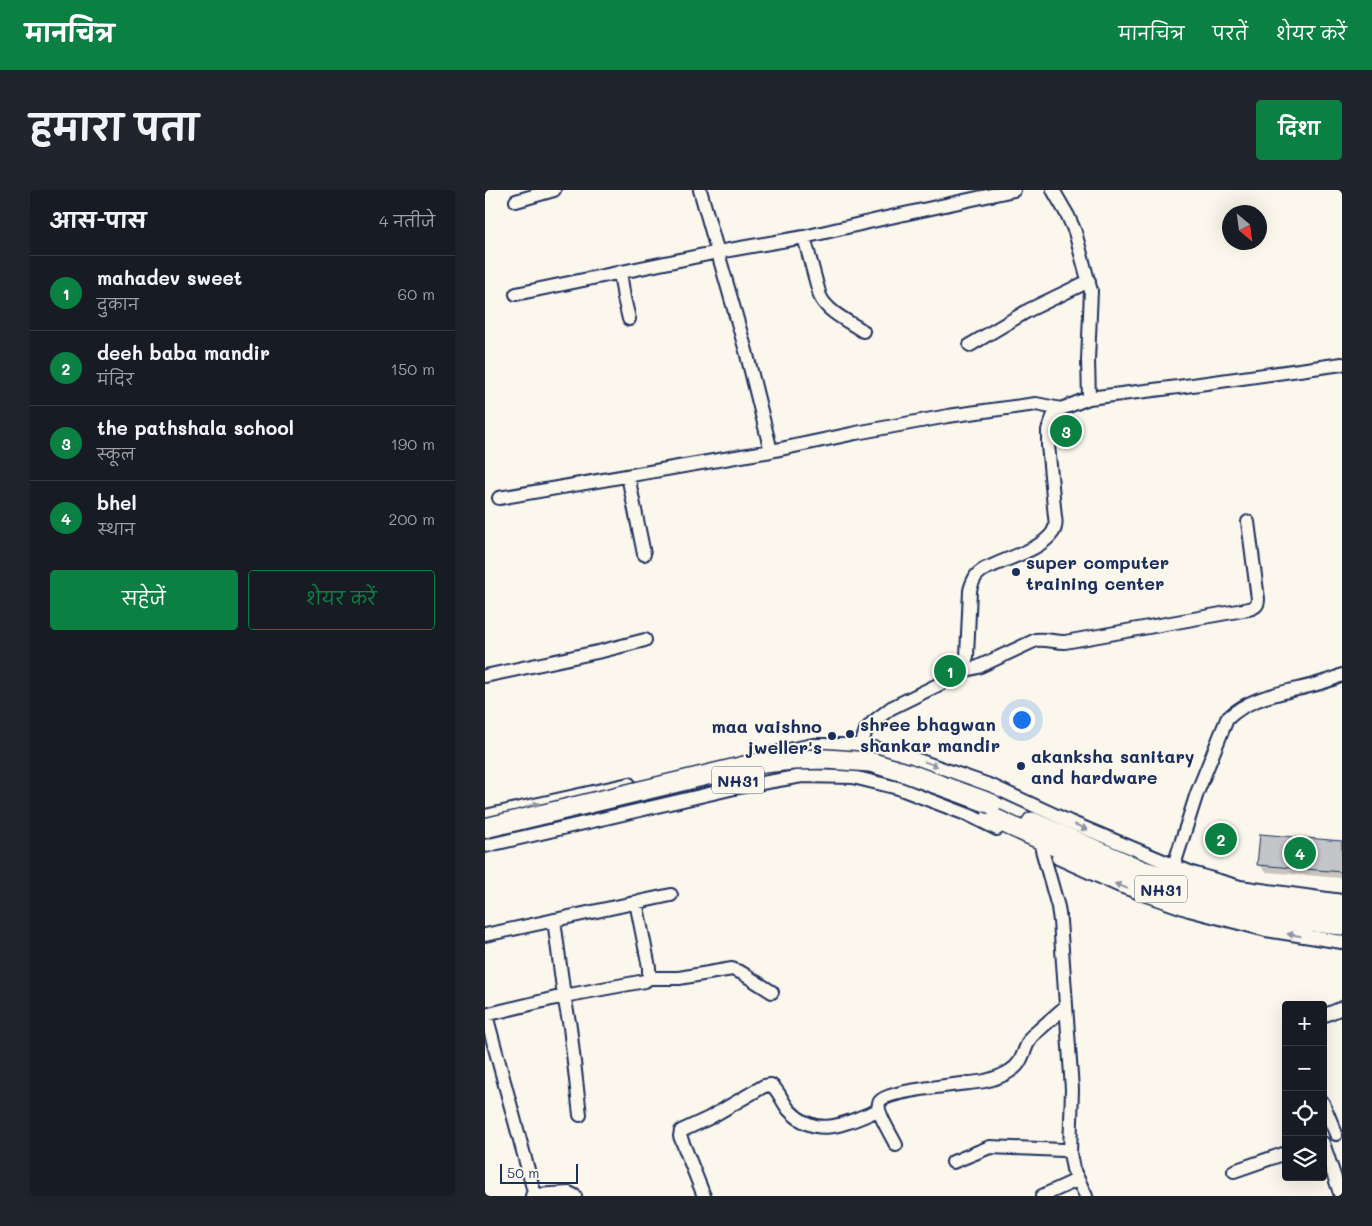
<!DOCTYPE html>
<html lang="hi">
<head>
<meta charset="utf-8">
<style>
  :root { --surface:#171b24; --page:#20242c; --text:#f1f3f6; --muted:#9ea1a6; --line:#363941; --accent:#0b8043 }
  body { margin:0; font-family:Mali,"Playpen Sans Deva",sans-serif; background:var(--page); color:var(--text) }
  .controls { position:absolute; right:15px; bottom:15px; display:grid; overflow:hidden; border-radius:5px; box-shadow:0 5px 20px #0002 }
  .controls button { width:45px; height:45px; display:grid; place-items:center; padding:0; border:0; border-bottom:1px solid var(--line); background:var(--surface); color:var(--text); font:25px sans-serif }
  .compass { position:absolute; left:737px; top:15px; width:45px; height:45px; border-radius:50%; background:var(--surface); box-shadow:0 5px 20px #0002; rotate:151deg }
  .scale { position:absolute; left:15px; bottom:12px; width:78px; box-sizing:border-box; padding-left:5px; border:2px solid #1b2f5e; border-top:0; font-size:14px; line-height:18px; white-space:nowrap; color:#1b2f5e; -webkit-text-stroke:4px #fbf7ec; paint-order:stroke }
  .you { position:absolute; left:536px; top:529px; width:18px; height:18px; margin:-12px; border:4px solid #fff; border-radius:50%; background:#1a73e8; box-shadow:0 0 0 8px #1a73e833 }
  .badge { display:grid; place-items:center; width:32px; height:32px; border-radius:50%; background:var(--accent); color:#fff; font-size:16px; font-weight:700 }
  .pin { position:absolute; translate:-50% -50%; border:2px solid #fff; box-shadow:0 1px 5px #0006 }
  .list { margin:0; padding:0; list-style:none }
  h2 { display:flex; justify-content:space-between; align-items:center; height:65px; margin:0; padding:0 20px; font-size:21px }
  h2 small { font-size:16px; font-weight:400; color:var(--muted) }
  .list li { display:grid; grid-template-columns:32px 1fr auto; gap:15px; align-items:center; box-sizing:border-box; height:75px; padding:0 20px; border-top:1px solid var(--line) }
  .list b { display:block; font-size:19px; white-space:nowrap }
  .list p { margin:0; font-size:16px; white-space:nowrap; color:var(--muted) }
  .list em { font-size:16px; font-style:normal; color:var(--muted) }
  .actions { display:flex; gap:10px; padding:15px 20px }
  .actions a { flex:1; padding:11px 0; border:1px solid var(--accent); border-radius:5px; text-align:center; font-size:18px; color:var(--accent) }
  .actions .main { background:var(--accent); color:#fff }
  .icon { flex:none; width:28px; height:28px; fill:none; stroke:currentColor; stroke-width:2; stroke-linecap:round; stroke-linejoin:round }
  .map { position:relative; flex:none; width:857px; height:1006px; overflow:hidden; border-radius:5px }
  header { display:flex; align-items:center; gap:30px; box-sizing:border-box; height:70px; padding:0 25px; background:var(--accent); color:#fff }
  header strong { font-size:24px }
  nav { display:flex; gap:28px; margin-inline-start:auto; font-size:18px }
  .intro { display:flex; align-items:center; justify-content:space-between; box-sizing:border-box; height:120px; padding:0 30px }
  h1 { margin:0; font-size:35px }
  .button { padding:12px 22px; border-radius:5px; background:var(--accent); color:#fff; font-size:18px; font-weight:700 }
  main { display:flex; gap:30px; padding:0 30px }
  aside { flex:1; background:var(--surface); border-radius:5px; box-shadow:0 5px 20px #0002 }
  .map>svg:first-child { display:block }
  .shadow { fill:#0003 }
  .building { fill:#c3c5c9; stroke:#1b2f5e }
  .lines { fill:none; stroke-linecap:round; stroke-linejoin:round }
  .minor-casing { stroke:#1b2f5e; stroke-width:16 }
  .highway-casing { stroke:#1b2f5e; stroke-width:22 }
  .minor { stroke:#fbf7ec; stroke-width:12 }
  .highway { stroke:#fbf7ec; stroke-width:19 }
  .highway-bridge-casing { stroke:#1b2f5e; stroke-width:22; stroke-linecap:butt }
  .highway-bridge { stroke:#fbf7ec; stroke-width:19 }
  .oneway { fill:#8b93a5 }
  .poi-dot { fill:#1b2f5e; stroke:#fbf7ec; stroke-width:2 }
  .labels { text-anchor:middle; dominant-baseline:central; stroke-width:4; stroke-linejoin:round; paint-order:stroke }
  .shield { fill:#fbf7ec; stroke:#5e6b89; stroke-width:1 }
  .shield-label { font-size:16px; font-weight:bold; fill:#1b2f5e }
  .poi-label { font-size:18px; font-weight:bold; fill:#1b2f5e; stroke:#fbf7ec; text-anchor:start }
</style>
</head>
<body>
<header>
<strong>मानचित्र</strong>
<nav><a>मानचित्र</a><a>परतें</a><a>शेयर करें</a></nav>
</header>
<div class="intro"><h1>हमारा पता</h1><a class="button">दिशा</a></div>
<main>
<aside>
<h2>आस-पास<small>4 नतीजे</small></h2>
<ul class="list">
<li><span class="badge">1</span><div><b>mahadev sweet</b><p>दुकान</p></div><em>60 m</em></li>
<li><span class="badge">2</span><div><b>deeh baba mandir</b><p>मंदिर</p></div><em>150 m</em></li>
<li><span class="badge">3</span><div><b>the pathshala school</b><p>स्कूल</p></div><em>190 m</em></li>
<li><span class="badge">4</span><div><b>bhel</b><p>स्थान</p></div><em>200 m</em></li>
</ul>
<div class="actions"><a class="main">सहेजें</a><a>शेयर करें</a></div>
</aside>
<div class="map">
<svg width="857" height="1006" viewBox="0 0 857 1006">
  <rect width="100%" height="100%" fill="#fbf7ec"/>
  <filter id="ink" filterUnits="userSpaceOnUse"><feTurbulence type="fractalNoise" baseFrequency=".02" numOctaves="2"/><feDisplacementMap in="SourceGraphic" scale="10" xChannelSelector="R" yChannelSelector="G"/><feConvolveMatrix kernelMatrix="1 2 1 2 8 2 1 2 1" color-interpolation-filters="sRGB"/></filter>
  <g filter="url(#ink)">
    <!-- shadow -->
    <path class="shadow" d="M857,652V688L781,682L773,674Z"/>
    <!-- building -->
    <path class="building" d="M775,644L857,651V682L772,675Z"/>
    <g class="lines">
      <defs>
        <path id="minor" d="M215,0L261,161L286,261
          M568,0L583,26L590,42L606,101L603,170L604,208
          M31,11L69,0
          M319,47L335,106C342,122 363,131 378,141
          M135,82L139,108L144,129
          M31,104L233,62L319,47L401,28L529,0
          M485,155L544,120L604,91
          M143,286L159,364
          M14,308L286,261L371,243L463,226L551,214L576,219
          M477,481L493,477L551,450C561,449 570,452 580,452L764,419C770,417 773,416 773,409L763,332
          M0,486L117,461L160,450
          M374,562L381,540L388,532L406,518L465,489C476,483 479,478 482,466L485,401C486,395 488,391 491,386C495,381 501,378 507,376C525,367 557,359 568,342C571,337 571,332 570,327L563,255V240L568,227L576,219L604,208L693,197L857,174
          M279,565L328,555H372L382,556L424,567L507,596L585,632L707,683L755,697L857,711
          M0,626L144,594
          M0,656L254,597L317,586L368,587L413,598L486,626L512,639
          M557,660L573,717L575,731L587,899L585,963L588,979L601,1006
          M573,668L635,696L704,720L781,740L857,752
          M689,675L712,603L742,529C772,499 821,503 857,485
          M69,730L79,806L85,837L95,925
          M0,745L186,705
          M164,788H194L247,779L257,783L287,802
          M0,825L79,806L160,791L164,788V777L151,712
          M1,825L48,998L49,1001L47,1006
          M838,826L857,818
          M838,913L851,944
          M838,953L856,1006
          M411,955C407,946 391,922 394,913C398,900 484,894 500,891C508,889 518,886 525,881C539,873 538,858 547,846L580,817
          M468,972L505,957L578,960L585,963
          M749,981L801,963
          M48,1005L84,1003L90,1006
          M219,1006L195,946L196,941L224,928L279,896L286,895C294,900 297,912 304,920C333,951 362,932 394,920
          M557,1006L592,990"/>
        <path id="highway" d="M506,627L614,676L659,694L759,722L800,729L857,735
          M547,632L656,680L714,697L756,707L806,715L857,721"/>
      </defs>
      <!-- minor casing -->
      <use href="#minor" class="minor-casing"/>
      <!-- highway casing -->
      <use href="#highway" class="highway-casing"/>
      <!-- minor -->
      <use href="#minor" class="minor"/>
      <!-- highway -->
      <use href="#highway" class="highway"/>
      <defs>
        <path id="highway-bridge" d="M0,638L268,574L308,570L341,569L385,572L422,583L507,614"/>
      </defs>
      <!-- highway-bridge casing -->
      <use href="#highway-bridge" class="highway-bridge-casing"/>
      <!-- highway-bridge -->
      <use href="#highway-bridge" class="highway-bridge"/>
    </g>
    <!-- one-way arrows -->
    <defs><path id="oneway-solid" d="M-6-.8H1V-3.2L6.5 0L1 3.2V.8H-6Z" transform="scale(1.25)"/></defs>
    <g class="oneway">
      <use href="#oneway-solid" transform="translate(446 574) rotate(20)"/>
      <use href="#oneway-solid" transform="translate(48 615) rotate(-12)"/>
      <use href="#oneway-solid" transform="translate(596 637) rotate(23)"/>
      <use href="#oneway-solid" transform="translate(636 696) rotate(-158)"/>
      <use href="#oneway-solid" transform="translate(809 745) rotate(-171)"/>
    </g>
  </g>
  <!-- markers -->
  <g class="poi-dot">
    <circle cx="531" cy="382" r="5"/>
    <circle cx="365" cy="544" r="5"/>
    <circle cx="347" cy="546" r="5"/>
    <circle cx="536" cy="576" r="5"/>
  </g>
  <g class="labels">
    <!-- shield labels -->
    <g class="shield">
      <rect x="227" y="576.5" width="52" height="27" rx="4"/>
      <rect x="650" y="685.5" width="52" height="27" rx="4"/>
    </g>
    <g class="shield-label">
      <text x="253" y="590">NH31</text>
      <text x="676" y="699">NH31</text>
    </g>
    <!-- poi labels -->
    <g class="poi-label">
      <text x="541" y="372">super computer<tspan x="541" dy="21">training center</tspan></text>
      <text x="375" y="534">shree bhagwan<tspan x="375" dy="21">shankar mandir</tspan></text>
      <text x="337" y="536" text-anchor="end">maa vaishno<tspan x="337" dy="21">jweller's</tspan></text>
      <text x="546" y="566">akanksha sanitary<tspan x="546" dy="21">and hardware</tspan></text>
    </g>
  </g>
</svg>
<div class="controls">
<button>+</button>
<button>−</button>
<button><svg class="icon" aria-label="locate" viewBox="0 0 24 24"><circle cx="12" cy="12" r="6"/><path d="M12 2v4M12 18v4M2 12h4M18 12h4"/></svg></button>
<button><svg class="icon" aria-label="layers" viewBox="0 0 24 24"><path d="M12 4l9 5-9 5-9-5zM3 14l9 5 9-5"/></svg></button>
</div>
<svg class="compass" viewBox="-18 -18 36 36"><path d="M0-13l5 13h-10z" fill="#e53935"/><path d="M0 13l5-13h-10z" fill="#9ea1a6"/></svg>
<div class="scale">50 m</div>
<div class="you"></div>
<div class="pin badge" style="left:465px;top:481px">1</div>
<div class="pin badge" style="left:736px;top:649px">2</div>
<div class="pin badge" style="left:581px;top:241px">3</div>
<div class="pin badge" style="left:815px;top:663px">4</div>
</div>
</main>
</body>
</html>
